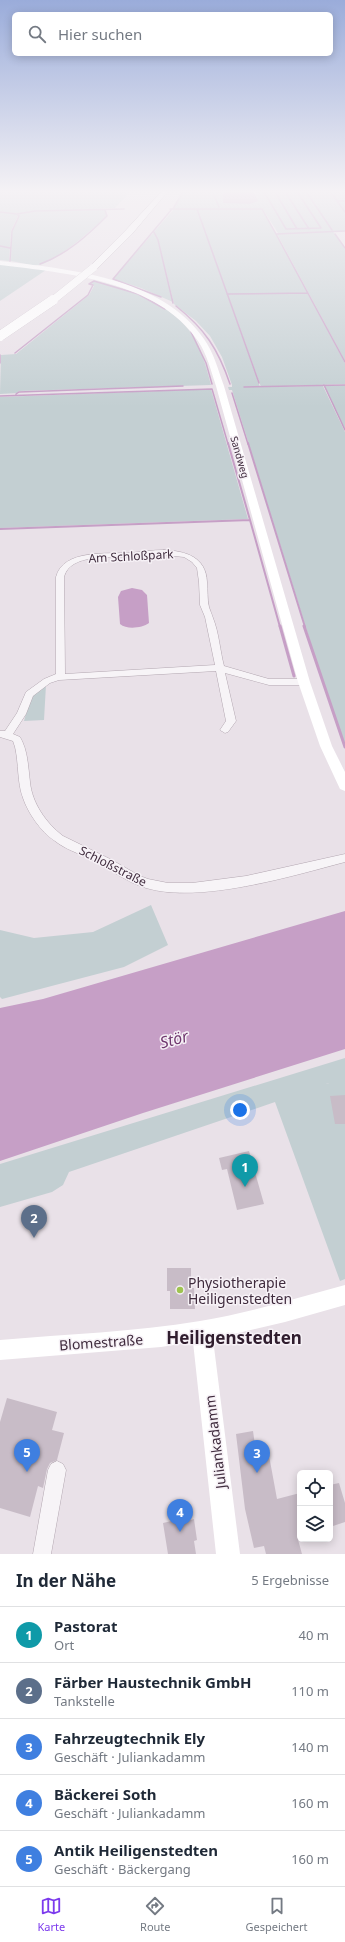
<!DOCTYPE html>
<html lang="de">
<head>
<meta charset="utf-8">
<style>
  :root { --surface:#fff; --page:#f2f2f3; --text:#1f2937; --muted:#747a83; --line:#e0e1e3; --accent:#7c3aed }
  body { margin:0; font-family:"Noto Sans",sans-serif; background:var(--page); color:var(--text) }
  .controls { position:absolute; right:12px; bottom:12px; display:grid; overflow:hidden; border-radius:6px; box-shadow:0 2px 10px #0003 }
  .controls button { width:36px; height:36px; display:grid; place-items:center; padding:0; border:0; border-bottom:1px solid var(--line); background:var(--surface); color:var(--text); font:20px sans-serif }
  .you { position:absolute; left:240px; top:1110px; width:14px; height:14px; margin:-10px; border:3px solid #fff; border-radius:50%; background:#1a73e8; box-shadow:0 0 0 6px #1a73e833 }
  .badge { display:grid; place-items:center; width:26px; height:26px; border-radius:50%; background:var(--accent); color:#fff; font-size:13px; font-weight:700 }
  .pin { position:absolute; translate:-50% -33px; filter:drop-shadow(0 1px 2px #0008) }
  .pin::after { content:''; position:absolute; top:21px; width:14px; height:12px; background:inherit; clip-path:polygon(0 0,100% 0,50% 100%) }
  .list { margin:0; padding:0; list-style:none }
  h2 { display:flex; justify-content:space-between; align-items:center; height:52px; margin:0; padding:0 16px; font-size:17px }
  h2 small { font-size:13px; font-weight:400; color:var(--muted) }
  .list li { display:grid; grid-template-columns:26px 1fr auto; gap:12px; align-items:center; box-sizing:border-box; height:56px; padding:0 16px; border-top:1px solid var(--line) }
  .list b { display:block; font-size:15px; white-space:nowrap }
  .list p { margin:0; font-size:13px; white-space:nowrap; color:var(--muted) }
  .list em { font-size:13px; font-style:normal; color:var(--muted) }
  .icon { flex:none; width:22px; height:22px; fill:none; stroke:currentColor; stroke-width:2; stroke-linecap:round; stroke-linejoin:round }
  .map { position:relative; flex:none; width:345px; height:1554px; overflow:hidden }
  .search { position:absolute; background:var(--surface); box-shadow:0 2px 10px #0003; left:12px; right:12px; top:12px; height:44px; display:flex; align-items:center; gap:10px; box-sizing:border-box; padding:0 14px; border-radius:6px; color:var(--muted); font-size:15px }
  .sheet { height:332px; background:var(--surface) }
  nav { display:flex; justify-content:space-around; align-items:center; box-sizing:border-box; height:56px; border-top:1px solid var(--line); background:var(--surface); font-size:11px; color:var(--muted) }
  nav a { display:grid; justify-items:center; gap:2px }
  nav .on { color:var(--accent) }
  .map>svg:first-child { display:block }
  .green { fill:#c3cfd2 }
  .water { fill:#c69fc6 }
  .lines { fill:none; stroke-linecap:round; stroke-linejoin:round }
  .stream-far2 { stroke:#c69fc6; stroke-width:1.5 }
  .stream-far1 { stroke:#c69fc6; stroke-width:2 }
  .stream { stroke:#c69fc6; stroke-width:3 }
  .building { fill:#c8bcc7 }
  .street-casing { stroke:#b3a7b1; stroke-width:1 }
  .highway-casing { stroke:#9e8a9d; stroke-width:1 }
  .street { fill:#f7f4f7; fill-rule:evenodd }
  .secondary { fill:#fff; fill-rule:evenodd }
  .highway { fill:#fff; fill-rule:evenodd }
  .highway-bridge-far1-casing { stroke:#9e8a9d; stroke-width:8; stroke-linecap:butt }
  .highway-bridge-casing { stroke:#9e8a9d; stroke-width:10; stroke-linecap:butt }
  .highway-bridge-far1 { stroke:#fff; stroke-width:8 }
  .highway-bridge { stroke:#fff; stroke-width:10 }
  .poi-dot { fill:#9fc450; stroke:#f6f1f6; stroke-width:1.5 }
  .labels { text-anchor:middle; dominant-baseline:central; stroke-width:3; stroke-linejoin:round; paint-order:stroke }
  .far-street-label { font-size:10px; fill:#3f2b3d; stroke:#f6f1f6 }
  .street-label { font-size:12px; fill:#3f2b3d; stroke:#f6f1f6 }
  .near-poi-label { font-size:14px; fill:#3f2b3d; stroke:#f6f1f6; text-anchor:start }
  .near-street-label { font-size:14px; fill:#3f2b3d; stroke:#f6f1f6 }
  .near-water-label { font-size:16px; font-style:italic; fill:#70386f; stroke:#f6f1f6 }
  .near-quarter-label { font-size:17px; font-weight:bold; fill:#301d2e; stroke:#f6f1f6 }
</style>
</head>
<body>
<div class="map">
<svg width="345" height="1554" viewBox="0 0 345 1554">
  <rect width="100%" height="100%" fill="#e9e1e8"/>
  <!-- green -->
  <path class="green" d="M0,190H132L115,208L48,211L105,210L107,216C94,228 56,262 39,265C30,266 19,262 11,261L12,231L19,216L18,214L25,213H9L0,211Z
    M184,190H212L217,202L212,190H227H225L256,196V192L253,190H305L345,249V361L277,234L298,233H278L262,208L345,363V384L261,387L197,209L260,387H236L323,386L345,432V744L320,673L232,390H229L228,387H232V385L222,357L210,336L196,321L174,304L160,246L173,302L141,288L113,279L174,209Z
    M306,190H328L337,201L329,190H345V231L333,232Z
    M0,212L17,214L18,216L11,231L9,261L0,260Z
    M0,264L46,270L0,301Z
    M94,281C127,288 166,302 188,329C201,344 206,367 211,385L19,391L18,393L0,394L1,355L16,354L89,295L94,286L90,284Z
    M345,385V429L324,386Z
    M211,389L248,519L0,528V397Z
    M46,685L44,720L24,721L31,695Z
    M151,905L168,945L124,967L2,999L0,997V930L34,938L93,932Z
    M345,1058V1078L326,1084L345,1078V1279L340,1281L275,1102L69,1172L63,1185L52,1192L0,1207V1164Z"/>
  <!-- water -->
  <path class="water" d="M227,190H253L258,201L250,204L223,203V193Z
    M132,588L142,590L147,595L149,623C142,628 127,630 120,624L118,597L121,591Z
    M345,911V1049L143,1113L0,1161V1008L43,999Z"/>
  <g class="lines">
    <!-- stream-far2 -->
    <path class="stream-far2" d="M212,190L219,207
      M263,190L286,229L321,228L296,190
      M274,190L297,229
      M284,190L309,229
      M305,190L332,230
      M329,190L345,212
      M337,201H345
      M170,209H262L276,234L345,231
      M173,209L184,190
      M197,209L259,383
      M0,212L17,214L35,211L124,209
      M154,232L158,240L173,303
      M276,234L345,362
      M335,234L345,248
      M0,246L10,248
      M10,261L12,231L19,216L17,214
      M40,264C66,255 88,235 107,216L105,210
      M227,294L308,293
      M161,297L113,279L172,209
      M176,306C205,329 218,349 230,384
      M191,332L206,363L212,384
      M15,353L88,295L93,285L89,284L94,281L138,294L165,309
      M0,355V363
      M324,385L345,430
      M244,387L345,385
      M232,393L248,444
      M16,394L19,392L183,386
      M0,396L212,389L228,444"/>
    <!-- stream-far1 -->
    <path class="stream-far1" d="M248,443L305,627
      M250,520L280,627
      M0,529L250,520L228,443"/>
    <!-- stream -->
    <path class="stream" d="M280,626L294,676
      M304,626L345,747"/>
  </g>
  <!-- building -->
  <path class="building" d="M345,1095V1124H335L330,1096Z
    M249,1151L264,1204L237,1210L227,1169L222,1170L219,1158Z
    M167,1268H191V1288H194L195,1309H170V1291H167Z
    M7,1398L57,1412L52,1430L64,1433L57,1460L50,1463L47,1469L43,1488L38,1486L30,1517L0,1508V1422Z
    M253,1431L256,1452L268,1450L277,1499L300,1493V1535L297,1536L302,1554H266L264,1546L254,1548L245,1509L236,1434Z
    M339,1483L345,1503V1522L330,1527V1485Z
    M184,1518V1522L194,1519L197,1540L194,1541L196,1554H168L163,1523Z"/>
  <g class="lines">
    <defs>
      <path id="street" d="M164,550C186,551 206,557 207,582C208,590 207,599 209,607C210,611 212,614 213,618C219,633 220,651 224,666L269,679H304L309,682L304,685H269L225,673L236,721L228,732L225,733L220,730L226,721L216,671L59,680L50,683L33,696L26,714L13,734L20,737C28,751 28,766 30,782C32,803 46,823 63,836L110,859L140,876L148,879L168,883H192L246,876L345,854V862C292,876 199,904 146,888C126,882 109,868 90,859C78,853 65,849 55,841C41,832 28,813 23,798C17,782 19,764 15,747L13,741L0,737V731H5L17,713L26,692L44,679L56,674V577C63,549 108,554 130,553C141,552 152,550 164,550ZM164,555L184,557L192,562L197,568L199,582L200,605L205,617L215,665L65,674L64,577C70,553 111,558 129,557C141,557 152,555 164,555Z
        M57,1461L63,1464L66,1470L51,1554H33L48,1470L51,1464Z"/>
      <path id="highway" d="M163,190H169L132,234L96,270H90V266L126,230Z"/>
    </defs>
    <!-- street casing -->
    <use href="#street" class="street-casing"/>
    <!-- highway casing -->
    <use href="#highway" class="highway-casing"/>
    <!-- street -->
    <use href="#street" class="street"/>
    <!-- secondary -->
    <path class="secondary" d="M0,261C67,269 162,277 204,339C214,353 218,370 224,386L310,682L332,746L345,772V791L340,789L320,746L298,682L216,386C211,371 207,354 198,341C158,281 66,273 0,265Z
      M345,1285V1305L285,1322L213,1339L240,1554H216L193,1342L161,1347L0,1360V1340C67,1334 134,1332 200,1321C249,1313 297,1298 345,1285Z"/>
    <!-- highway -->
    <use href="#highway" class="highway"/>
    <defs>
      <path id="highway-bridge-far1" d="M52,301L93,268"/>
      <path id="highway-bridge" d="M0,336L53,300"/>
    </defs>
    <!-- highway-bridge-far1 casing -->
    <use href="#highway-bridge-far1" class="highway-bridge-far1-casing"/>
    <!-- highway-bridge casing -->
    <use href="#highway-bridge" class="highway-bridge-casing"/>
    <!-- highway-bridge-far1 -->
    <use href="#highway-bridge-far1" class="highway-bridge-far1"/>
    <!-- highway-bridge -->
    <use href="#highway-bridge" class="highway-bridge"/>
  </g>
  <!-- sky -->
  <linearGradient id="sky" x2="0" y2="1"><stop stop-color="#9aacda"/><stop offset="0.47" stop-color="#f5f2f5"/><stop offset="1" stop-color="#f5f2f5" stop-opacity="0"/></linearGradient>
  <rect width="345" height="407" fill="url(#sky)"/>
  <!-- markers -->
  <circle class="poi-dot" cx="180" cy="1290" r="4"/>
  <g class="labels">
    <!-- far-street labels -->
    <g class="far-street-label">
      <text transform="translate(240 457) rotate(74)">Sandweg</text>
    </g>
    <!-- street labels -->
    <g class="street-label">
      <text transform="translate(131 556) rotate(-3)">Am Schloßpark</text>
      <text transform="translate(113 866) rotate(27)">Schloßstraße</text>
    </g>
    <!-- near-poi labels -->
    <g class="near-poi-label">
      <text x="188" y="1282">Physiotherapie<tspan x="188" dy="16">Heiligenstedten</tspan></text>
    </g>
    <!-- near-street labels -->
    <g class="near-street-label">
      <text transform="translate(101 1342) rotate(-4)">Blomestraße</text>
      <text transform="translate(215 1442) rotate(-97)">Juliankadamm</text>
    </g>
    <!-- near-water labels -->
    <g class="near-water-label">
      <text transform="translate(174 1039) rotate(-15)">Stör</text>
    </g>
    <!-- near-quarter labels -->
    <g class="near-quarter-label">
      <text x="234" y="1337">Heiligenstedten</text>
    </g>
  </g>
</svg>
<div class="controls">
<button><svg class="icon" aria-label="locate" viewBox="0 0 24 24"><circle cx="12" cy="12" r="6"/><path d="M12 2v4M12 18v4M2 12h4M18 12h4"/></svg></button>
<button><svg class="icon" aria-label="layers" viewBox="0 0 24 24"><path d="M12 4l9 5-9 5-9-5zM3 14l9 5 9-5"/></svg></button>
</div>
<div class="you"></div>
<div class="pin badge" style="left:245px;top:1187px;background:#0f9aa8">1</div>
<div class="pin badge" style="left:34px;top:1238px;background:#5c6f8a">2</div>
<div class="pin badge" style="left:257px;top:1473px;background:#3f7fe0">3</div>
<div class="pin badge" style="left:180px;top:1532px;background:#3f7fe0">4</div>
<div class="pin badge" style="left:27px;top:1472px;background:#3f7fe0">5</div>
<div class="search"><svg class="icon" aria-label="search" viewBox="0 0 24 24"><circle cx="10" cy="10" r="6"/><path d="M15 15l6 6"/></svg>Hier suchen</div>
</div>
<section class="sheet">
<h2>In der Nähe<small>5 Ergebnisse</small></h2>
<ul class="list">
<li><span class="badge" style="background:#0f9aa8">1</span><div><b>Pastorat</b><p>Ort</p></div><em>40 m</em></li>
<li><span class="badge" style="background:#5c6f8a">2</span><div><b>Färber Haustechnik GmbH</b><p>Tankstelle</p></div><em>110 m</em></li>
<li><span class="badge" style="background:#3f7fe0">3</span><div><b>Fahrzeugtechnik Ely</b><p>Geschäft · Juliankadamm</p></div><em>140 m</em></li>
<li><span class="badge" style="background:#3f7fe0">4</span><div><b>Bäckerei Soth</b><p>Geschäft · Juliankadamm</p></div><em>160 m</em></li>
<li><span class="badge" style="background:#3f7fe0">5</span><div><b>Antik Heiligenstedten</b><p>Geschäft · Bäckergang</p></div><em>160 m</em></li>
</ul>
</section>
<nav>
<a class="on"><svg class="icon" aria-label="map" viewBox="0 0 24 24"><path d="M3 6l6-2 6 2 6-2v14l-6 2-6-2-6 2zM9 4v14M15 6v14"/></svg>Karte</a>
<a><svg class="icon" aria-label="directions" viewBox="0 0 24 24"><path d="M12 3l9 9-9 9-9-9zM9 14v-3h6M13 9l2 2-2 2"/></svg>Route</a>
<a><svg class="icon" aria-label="saved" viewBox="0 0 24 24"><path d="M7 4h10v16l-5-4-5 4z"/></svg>Gespeichert</a>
</nav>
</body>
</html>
